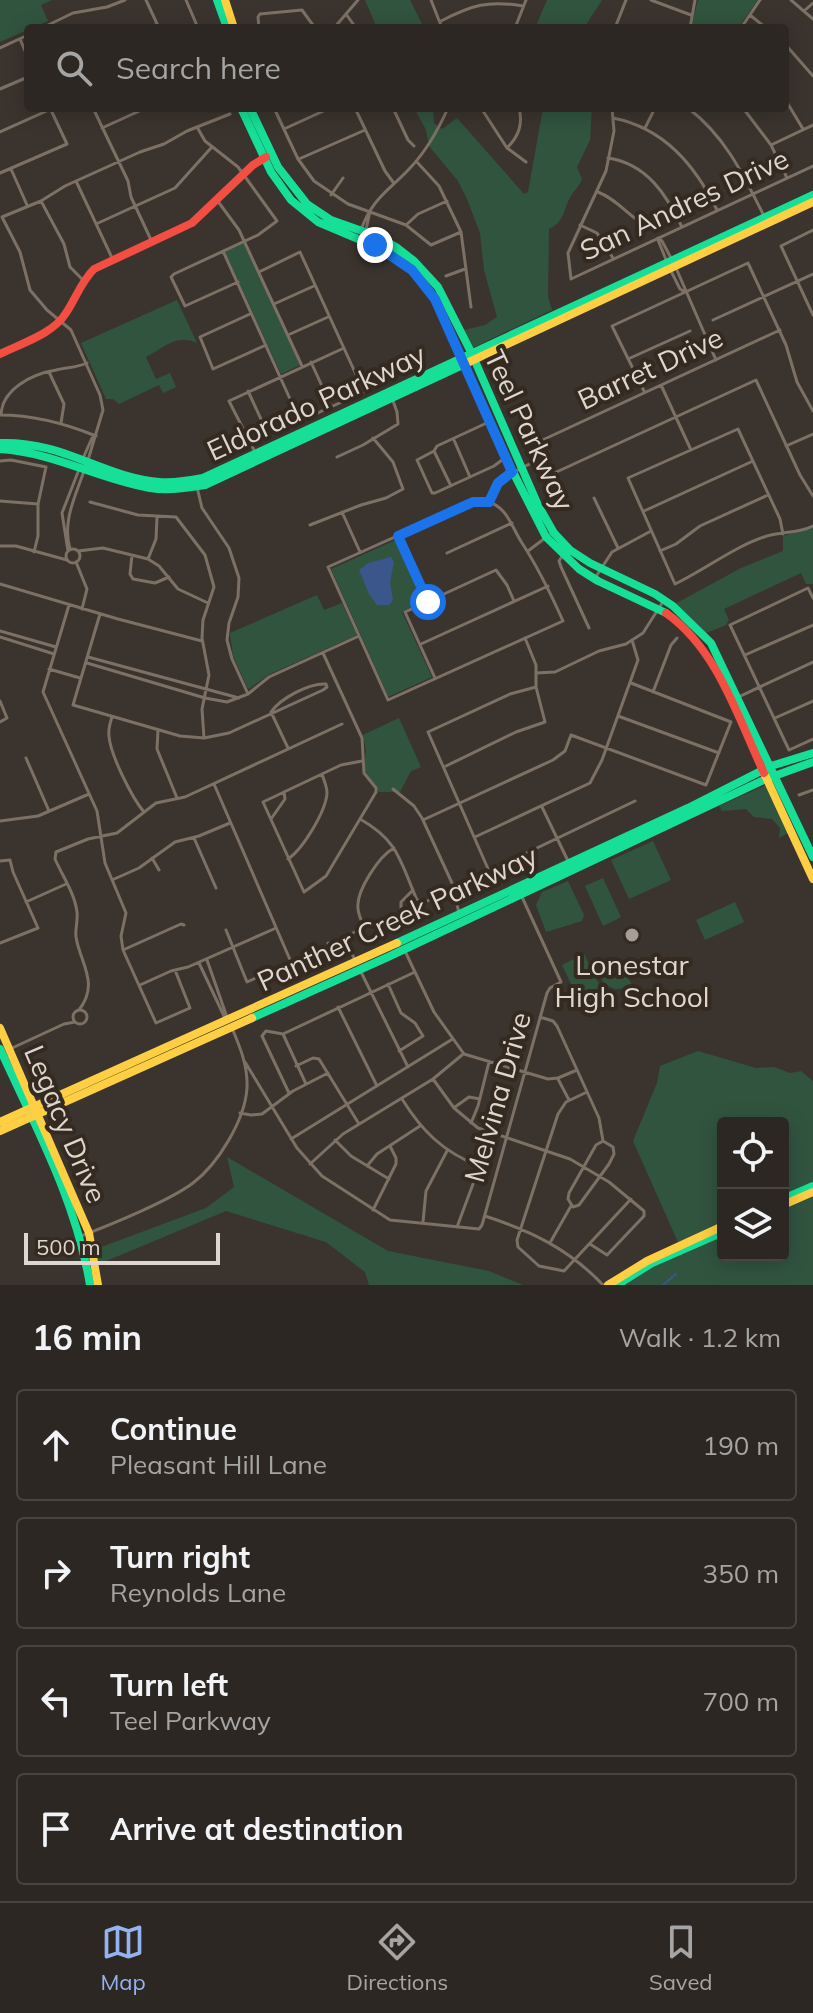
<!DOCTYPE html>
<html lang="en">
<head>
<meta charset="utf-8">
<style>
  :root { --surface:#2c2722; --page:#38332f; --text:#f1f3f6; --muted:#a6a5a5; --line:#484440; --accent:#95b2f1 }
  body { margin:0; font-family:Mulish,sans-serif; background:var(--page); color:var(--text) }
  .controls { position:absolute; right:24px; bottom:24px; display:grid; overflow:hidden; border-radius:8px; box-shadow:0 4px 20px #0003 }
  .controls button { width:72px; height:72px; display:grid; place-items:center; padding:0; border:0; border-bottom:2px solid var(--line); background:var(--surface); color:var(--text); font:40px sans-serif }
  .scale { position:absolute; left:24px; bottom:20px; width:196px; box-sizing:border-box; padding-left:8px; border:4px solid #ded6cf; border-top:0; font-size:22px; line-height:28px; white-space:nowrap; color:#ded6cf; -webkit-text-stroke:6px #352a20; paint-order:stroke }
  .stop { position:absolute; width:24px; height:24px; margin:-18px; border:6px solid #1a73e8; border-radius:50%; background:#fff }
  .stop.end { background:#1a73e8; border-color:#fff; box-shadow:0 2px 8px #0008 }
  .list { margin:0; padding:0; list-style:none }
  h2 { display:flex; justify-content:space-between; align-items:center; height:104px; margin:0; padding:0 32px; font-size:34px }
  h2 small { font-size:26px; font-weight:400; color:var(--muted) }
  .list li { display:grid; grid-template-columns:52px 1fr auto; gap:24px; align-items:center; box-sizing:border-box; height:112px; margin:0 16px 16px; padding:0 16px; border:2px solid var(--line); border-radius:8px }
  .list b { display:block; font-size:30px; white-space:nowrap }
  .list p { margin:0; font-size:26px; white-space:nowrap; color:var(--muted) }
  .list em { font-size:26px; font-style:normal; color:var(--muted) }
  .icon { flex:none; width:44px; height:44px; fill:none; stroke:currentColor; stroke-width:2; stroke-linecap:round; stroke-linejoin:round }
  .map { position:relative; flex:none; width:813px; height:1285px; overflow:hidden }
  .search { position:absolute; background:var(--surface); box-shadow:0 4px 20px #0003; left:24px; right:24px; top:24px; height:88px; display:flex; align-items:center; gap:20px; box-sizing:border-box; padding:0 28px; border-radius:8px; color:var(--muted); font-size:30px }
  .sheet { height:616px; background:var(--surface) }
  nav { display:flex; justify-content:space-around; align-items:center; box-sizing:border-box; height:112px; border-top:2px solid var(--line); background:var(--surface); font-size:22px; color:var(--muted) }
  nav a { display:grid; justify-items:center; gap:4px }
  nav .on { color:var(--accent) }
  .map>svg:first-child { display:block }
  .green { fill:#31543f }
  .water { fill:#3b568a }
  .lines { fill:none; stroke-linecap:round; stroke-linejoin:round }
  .stream { stroke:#3b568a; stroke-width:2 }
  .street { stroke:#7d7064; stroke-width:3 }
  .fast { stroke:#16e098; stroke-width:8 }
  .slow { stroke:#ffcf43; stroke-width:8 }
  .jam { stroke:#f24e42; stroke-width:8 }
  .route { stroke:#1a73e8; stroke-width:10 }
  .poi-dot { fill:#a59d97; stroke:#352a20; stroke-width:3 }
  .labels { text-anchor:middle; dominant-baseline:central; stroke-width:8; stroke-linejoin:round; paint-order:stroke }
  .street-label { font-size:28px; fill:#ded6cf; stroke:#352a20 }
  .poi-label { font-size:28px; fill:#ded6cf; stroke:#352a20 }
</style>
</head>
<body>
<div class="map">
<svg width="813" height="1285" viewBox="0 0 813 1285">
  <rect width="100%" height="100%" fill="#3b342e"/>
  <!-- green -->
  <path class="green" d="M0,0H52L41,5L48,21L0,42Z
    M365,0H410L424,28H377Z
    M547,0H602L584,28H535Z
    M698,0H758L738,28H691Z
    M414,108H433L434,123L442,129L457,118L524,194L528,192L543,108H592L590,140L577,167L582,179C579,187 575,189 571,196C563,209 565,222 549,229L548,297L552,310L472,348L464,330L485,325L497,317L484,270L480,233L467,199L458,181L429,146L426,130Z
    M244,243L300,365L281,374L225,252Z
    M177,300L197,343C176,333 164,348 146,357L156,379L170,373L176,387L163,393L159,385L119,404L113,399H106L81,343Z
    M813,528V584H806L801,573L724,609L729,620L726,625L706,633L675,604L741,568L783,551V536Z
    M398,539L425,600L402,612L432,677L390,696H388L331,569Z
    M317,595L324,610L342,603L357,635L268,675L249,689L247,687L233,656L230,633Z
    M399,718L421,767L411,771L400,792H379L364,769L366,751L363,735Z
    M766,785L788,833L779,838L780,828L772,819L754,817L746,809L722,811L719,806Z
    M653,841L671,880L629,899L611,860Z
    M603,878L621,917L603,926L585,886Z
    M568,881L584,915L582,921L546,932L536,905L542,892Z
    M735,902L744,922L705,940L696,920Z
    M584,954L606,998L583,1009L562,965Z
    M619,961L632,985C614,994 606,987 596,972Z
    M698,1051L756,1068L774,1067L790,1073L801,1071L813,1081V1285H615L653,1261L723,1232V1255H783V1123H723V1230L681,1249L633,1141L657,1083L660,1066Z
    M227,1157L388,1251L489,1271L523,1285H369L365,1272L326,1242L226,1211L99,1264L96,1249L206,1208L234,1187Z"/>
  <!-- water -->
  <path class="water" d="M391,557L394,562L390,582L393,600L389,605H377L369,594L359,570L368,563Z"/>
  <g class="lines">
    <!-- stream -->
    <path class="stream" d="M663,1285L676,1274"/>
    <!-- street -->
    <path class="street" d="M146,0L159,28
      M186,0L198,28
      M431,0L442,28
      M651,0L691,15
      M791,0L813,19
      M804,11L813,3
      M346,14L356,28
      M750,15L766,28
      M441,21C472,5 488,0 523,6
      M42,28L73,13L107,7L125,0
      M149,28L157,24
      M259,28L258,17L260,14L302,10L315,28
      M334,28L358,0
      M515,28L526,0
      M615,28L626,0
      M690,28L695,0
      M741,28L760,0
      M20,39L28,58
      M785,44L813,76
      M0,48L28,35
      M0,89L28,77
      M785,99L803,129
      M93,108L128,181L131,197L152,242
      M274,108L298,159L314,181L348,204L406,225L431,245L461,232
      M355,108L385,171L393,182
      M393,108L408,140L414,146
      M481,108L507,148L526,162
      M612,108L614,131L606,171L568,253L571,279L813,166
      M688,108C726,137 744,176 765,218
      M743,108L771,145L787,178
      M613,118C664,128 695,165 717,210
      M197,127L205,141L238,167L277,221L258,235L174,274L171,277L185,306L238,282
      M102,128L146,108
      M645,128L655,108
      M284,129L330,108
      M0,132L51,109
      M771,145L813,125
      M507,148C519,136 523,124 519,108
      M608,158C647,164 666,194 682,227
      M299,159L365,130
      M416,161L439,186L461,232L471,307
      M11,169L27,205
      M0,173L67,144L50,108
      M76,181L113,260
      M598,192C621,201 630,220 651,228
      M331,195L343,178
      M217,200L239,230L302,366
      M41,201L64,244L70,267L83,280
      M96,224L175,188L211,148
      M406,225L418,214L447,201
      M580,225L597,233L613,258
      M361,230C372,198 390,190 411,167C426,151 439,128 448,108
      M366,230L370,211
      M813,230L781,246L813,315
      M658,238L662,241L671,258
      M658,240L667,262
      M223,251L300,421L379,385
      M676,268L716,360
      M670,269L680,289L685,292
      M259,272L300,252L364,392
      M446,276L465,269
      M274,304L314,286
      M250,314L200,337L213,369L266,345
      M713,320L813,274
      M780,330L536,443L550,475L756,380L800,475L813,496
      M288,335L328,317
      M628,359L690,331
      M311,362L331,406
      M49,372L64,404L61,423
      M661,385L691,450
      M248,391L266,430L265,434
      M644,391L612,326L748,263L786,345L797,382L813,411
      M0,415C34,415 64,423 96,436
      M1,415C2,389 32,374 56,370C67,367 76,368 87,363
      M491,421L437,446L434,451L417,460L432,493H435L494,466L506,457
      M454,440L470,477
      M786,446L813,434
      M434,451L451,486
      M255,452L229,401L344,348
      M84,456L92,438L96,436
      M337,457L363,445L398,424L397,412L392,398
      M88,460L103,410L100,395L71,330L47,310L30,290L20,252L2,217L41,201L65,186L140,152L164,144L187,131L230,114
      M0,461L11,460L46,467L38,504V536L34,552
      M197,487L202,508L229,548L239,578L238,597L229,623L227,640L232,659L248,694
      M594,498L618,548
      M0,501L38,504
      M487,501C508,508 511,526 522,543C539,569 550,592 563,621L388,700L328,567L466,505Z
      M90,502L138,515L176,517L205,555L214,587L203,620L202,638L209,675L202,709L204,738
      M489,502C498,476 519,469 543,458
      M644,511L753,461
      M342,512L360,552
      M310,525L361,505L386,498L403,489L393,462L373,438
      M783,534L780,519L738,429L628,478L675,584C706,569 732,548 764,537C781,531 796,534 813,526
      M398,536L428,602
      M0,546H16L67,560
      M66 556a7 7 0 1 1 14 0a7 7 0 1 1-14 0Z
      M70,549C62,522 75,497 84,471
      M68,551L62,513L80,467
      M78,551L103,548L148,559L159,566L178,589L208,603
      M528,551L553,532
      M660,551L676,544L700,526L768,495
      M447,553L512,523
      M132,555L130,574L133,579L155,583L169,577
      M563,555L559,561L561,567L589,628
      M148,559L156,539L157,517
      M76,562L87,589L82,609
      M595,578L612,552L651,531
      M0,584L118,619L202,641
      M813,598L808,588L730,625L789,750L813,739
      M69,605L43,692L97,811L105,863L126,913L121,936L123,950L156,1023L190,1008L175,970
      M100,614L73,705L180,736L204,738L229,733L323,690L327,687L326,684
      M0,631L56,647
      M0,637L54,654
      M421,644L548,586
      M323,653L362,738L364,773L376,788V792L326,876L304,892L263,802L341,765L362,761
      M745,655L813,625
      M88,657L239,698
      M87,663L205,698L227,702L248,694L269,677L359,636
      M49,669L80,678
      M536,673L555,672L599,651L626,644L643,633L664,600
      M435,678L405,612L496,570L507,585L514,601
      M536,687L510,694L428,732L489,871L635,801
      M653,692L671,645L677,638
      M0,701L7,718L0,722
      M730,701L813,662
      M271,712C281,698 309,683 326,684
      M271,712L288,748
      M618,716L719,753
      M112,717C110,723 108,729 109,736C110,754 132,798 144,812
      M775,718L813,701
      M158,730L157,749L177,798
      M26,758L49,811
      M446,766L516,732L545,722L536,687V665L525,638
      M214,784L291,962L247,982L226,930
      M393,789L414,806L422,818L452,883L459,913
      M799,795L813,790
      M542,807L568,861
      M271,819L285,799L284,792
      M360,819C399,841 400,861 417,900L425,902L454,889
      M423,820L553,760L565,751L571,735L706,785L731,722L631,683
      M0,821L38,816L89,794
      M475,837L590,783L602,760L638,660L632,640
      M194,838L216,888
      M152,858L159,870
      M288,859C303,849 326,811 327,793C327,786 324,781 322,774
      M0,861L10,860L13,872L38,928L0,943
      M112,880L139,868L175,842L199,836L230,823
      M26,902L66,884
      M401,909V902L413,890
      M344,938L355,960
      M328,943H334L364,927C362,921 358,915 358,908C356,891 379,856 394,848
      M404,949L434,1012L464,1054L548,1079L558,1078L577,1070
      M123,950L181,924L184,925
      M207,960L228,1020
      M199,963L224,1016L228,1020
      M360,970L408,1067
      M388,984L401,1013L415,1023L423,1036L399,1051
      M140,985L171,971L188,967L276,928
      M338,1007L377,1086
      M79,1010C100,983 80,963 76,937C75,929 78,920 77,912C75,894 62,875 55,859L56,852L88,839L117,833L156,803L185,797L342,724
      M73 1017a7 7 0 1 1 14 0a7 7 0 1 1-14 0Z
      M540,1017L553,1021L557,1026L599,1118L603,1141
      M283,1034L415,972
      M283,1034L266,1031L262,1036L289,1093
      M283,1034L306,1084
      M10,1049L64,1024L75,1022
      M245,1062L297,1148L322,1176L390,1220L479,1229L482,1225L547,993L550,988L561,982L522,897
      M296,1066L313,1058L319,1059L359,1124
      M433,1079L454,1108L478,1128L570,1159L609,1182L644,1211V1216L607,1255L590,1244
      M558,1079L569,1100
      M587,1092L566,1102L558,1114L517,1240L518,1247L539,1266L564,1271L631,1199
      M402,1099C422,1131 443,1152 479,1166
      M455,1107L469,1097L480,1099
      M240,1113L251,1115L262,1114L293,1091L328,1073
      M471,1123L478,1106L489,1062
      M291,1139L451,1040
      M335,1140L351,1156L389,1179
      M603,1141L613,1147L614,1154L609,1164L579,1205L573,1207L568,1199L569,1193L596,1145Z
      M310,1164L343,1134L433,1079L462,1055
      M367,1166L377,1154L420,1126
      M373,1210L396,1164V1158L390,1146
      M485,1216C531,1231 569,1249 603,1285
      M423,1222L426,1191L447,1151
      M457,1227L492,1133
      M81,1236C110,1225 169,1201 193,1183C218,1164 245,1120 247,1088C248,1066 240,1047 232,1028
      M551,1241L571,1206"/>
    <!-- fast -->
    <path class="fast" d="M217,0L227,28
      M241,108L271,172L291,200L318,222L391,253L412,270L435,299L511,468L546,537L579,569L598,581L666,613
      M250,108L278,167L307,204L331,220L376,236L396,247L414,261L438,287L471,352L538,505L554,533L570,550L590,563L655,594L673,606L711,643L813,857
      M0,443C64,441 102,477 159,482C174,483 188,481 203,478L813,195
      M0,449C57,453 97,479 150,488C168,491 186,488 205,485L469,362
      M397,943L688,808L771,766L813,753
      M252,1018L388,957L766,779L813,762
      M0,1049C35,1126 76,1200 90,1285
      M783,1199L813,1186
      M617,1285L652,1263L723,1232"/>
    <!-- slow -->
    <path class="slow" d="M225,0L234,28
      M469,362L813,202
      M764,773L813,879
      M0,1028L89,1233L98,1285
      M0,1122L397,943
      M0,1131L252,1018
      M783,1205L813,1192
      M608,1285L647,1261L723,1226"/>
    <!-- jam -->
    <path class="jam" d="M0,354C22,343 53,334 66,313C76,298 81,282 94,269L192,223L253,165L266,157
      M666,613C718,650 738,718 764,773"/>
  </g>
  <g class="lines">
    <!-- route -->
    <path class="route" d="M375,245L412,270L435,299L512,472L498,483L489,502H473L398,536L428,602"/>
  </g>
  <!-- markers -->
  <circle class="poi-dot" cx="632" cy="935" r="8"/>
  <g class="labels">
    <!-- street labels -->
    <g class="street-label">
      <text transform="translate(684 204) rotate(-25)">San Andres Drive</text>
      <text transform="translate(650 368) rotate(-25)">Barret Drive</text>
      <text transform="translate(316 402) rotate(-25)">Eldorado Parkway</text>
      <text transform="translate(530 430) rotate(65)">Teel Parkway</text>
      <text transform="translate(397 918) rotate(-25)">Panther Creek Parkway</text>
      <text transform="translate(497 1097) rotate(-74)">Melvina Drive</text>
      <text transform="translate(66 1124) rotate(67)">Legacy Drive</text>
    </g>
    <!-- poi labels -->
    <g class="poi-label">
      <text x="632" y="964">Lonestar<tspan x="632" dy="32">High School</tspan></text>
    </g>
  </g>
</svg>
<div class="controls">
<button><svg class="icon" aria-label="locate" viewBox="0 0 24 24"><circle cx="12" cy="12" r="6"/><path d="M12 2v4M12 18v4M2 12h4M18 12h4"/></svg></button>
<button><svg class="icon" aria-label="layers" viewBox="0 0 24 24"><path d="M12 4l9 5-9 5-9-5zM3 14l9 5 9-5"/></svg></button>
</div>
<div class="scale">500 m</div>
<div class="stop" style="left:428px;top:602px"></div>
<div class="stop end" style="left:375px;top:245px"></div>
<div class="search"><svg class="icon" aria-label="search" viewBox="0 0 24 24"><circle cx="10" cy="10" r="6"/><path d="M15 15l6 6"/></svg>Search here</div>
</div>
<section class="sheet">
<h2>16 min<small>Walk · 1.2 km</small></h2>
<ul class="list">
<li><svg class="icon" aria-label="ahead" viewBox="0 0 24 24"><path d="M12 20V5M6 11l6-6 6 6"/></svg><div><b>Continue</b><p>Pleasant Hill Lane</p></div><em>190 m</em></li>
<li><svg class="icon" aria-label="right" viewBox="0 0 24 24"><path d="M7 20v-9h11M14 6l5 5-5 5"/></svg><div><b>Turn right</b><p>Reynolds Lane</p></div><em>350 m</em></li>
<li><svg class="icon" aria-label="left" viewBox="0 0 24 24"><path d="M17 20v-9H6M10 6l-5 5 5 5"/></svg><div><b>Turn left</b><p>Teel Parkway</p></div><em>700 m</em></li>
<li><svg class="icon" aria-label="arrive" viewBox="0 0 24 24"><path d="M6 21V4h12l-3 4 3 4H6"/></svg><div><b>Arrive at destination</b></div></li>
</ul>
</section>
<nav>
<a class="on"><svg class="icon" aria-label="map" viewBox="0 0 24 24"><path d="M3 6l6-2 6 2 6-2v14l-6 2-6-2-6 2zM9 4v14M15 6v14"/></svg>Map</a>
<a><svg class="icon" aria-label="directions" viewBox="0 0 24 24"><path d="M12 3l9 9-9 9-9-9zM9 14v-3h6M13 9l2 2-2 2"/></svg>Directions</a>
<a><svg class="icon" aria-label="saved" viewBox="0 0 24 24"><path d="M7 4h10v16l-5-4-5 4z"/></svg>Saved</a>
</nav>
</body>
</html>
